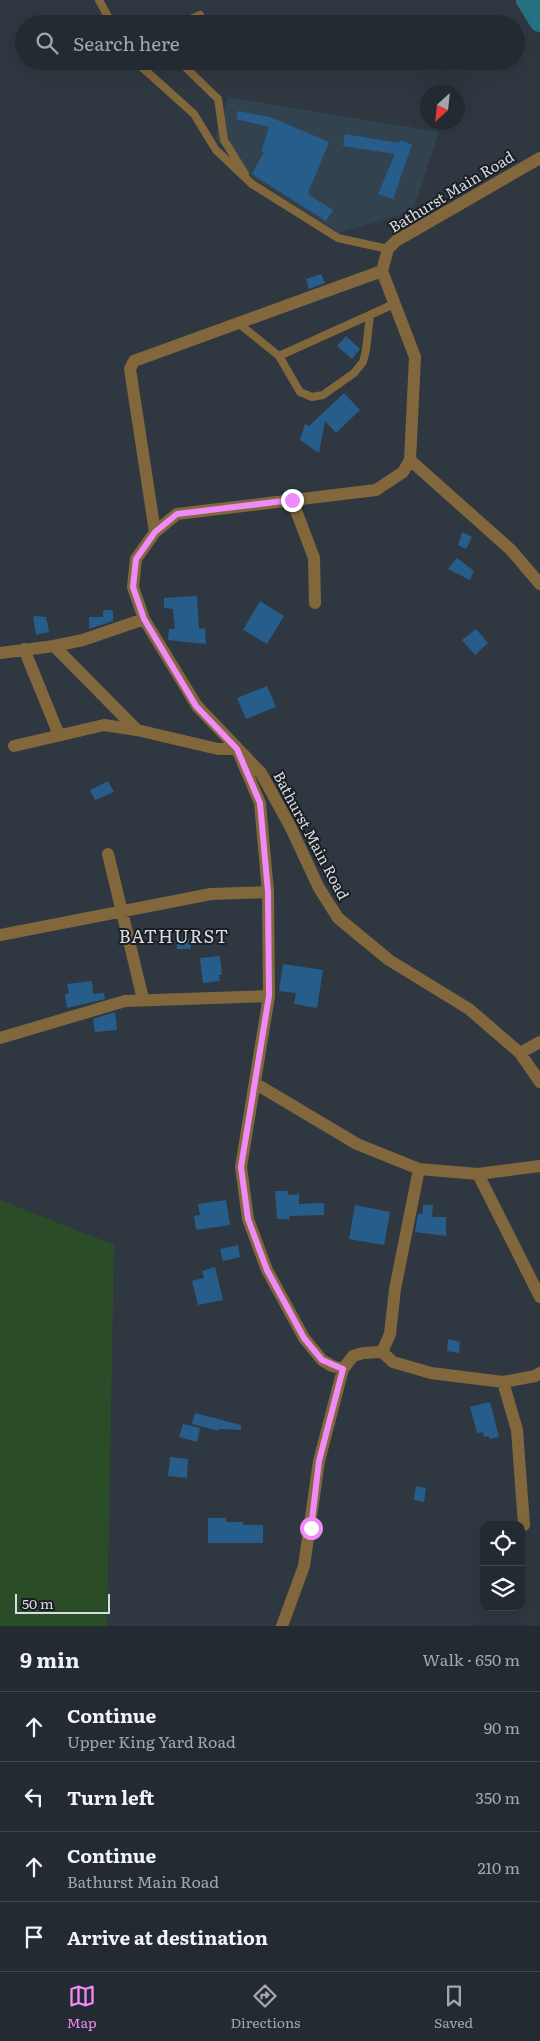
<!DOCTYPE html>
<html lang="en">
<head>
<meta charset="utf-8">
<style>
  :root { --surface:#232a31; --page:#2f363d; --text:#f1f3f6; --muted:#a3a7ab; --line:#40464d; --accent:#ef8bf7 }
  body { margin:0; font-family:Literata,serif; background:var(--page); color:var(--text) }
  .controls { position:absolute; right:15px; bottom:15px; display:grid; overflow:hidden; border-radius:10px; box-shadow:0 5px 20px #0002 }
  .controls button { width:45px; height:45px; display:grid; place-items:center; padding:0; border:0; border-bottom:1px solid var(--line); background:var(--surface); color:var(--text); font:25px sans-serif }
  .compass { position:absolute; left:420px; top:85px; width:45px; height:45px; border-radius:50%; background:var(--surface); box-shadow:0 5px 20px #0002; rotate:207deg }
  .scale { position:absolute; left:15px; bottom:12px; width:95px; box-sizing:border-box; padding-left:5px; border:2px solid #d7dce2; border-top:0; font-size:14px; line-height:18px; white-space:nowrap; color:#d7dce2; -webkit-text-stroke:4px #1b1f23; paint-order:stroke }
  .stop { position:absolute; width:15px; height:15px; margin:-11px; border:4px solid #ef8bf7; border-radius:50%; background:#fff }
  .stop.end { background:#ef8bf7; border-color:#fff; box-shadow:0 1px 5px #0008 }
  .list { margin:0; padding:0; list-style:none }
  h2 { display:flex; justify-content:space-between; align-items:center; height:65px; margin:0; padding:0 20px; font-size:21px }
  h2 small { font-size:16px; font-weight:400; color:var(--muted) }
  .list li { display:grid; grid-template-columns:32px 1fr auto; gap:15px; align-items:center; box-sizing:border-box; height:70px; padding:0 20px; border-top:1px solid var(--line) }
  .list b { display:block; font-size:19px; white-space:nowrap }
  .list p { margin:0; font-size:16px; white-space:nowrap; color:var(--muted) }
  .list em { font-size:16px; font-style:normal; color:var(--muted) }
  .icon { flex:none; width:28px; height:28px; fill:none; stroke:currentColor; stroke-width:2; stroke-linecap:round; stroke-linejoin:round }
  .map { position:relative; flex:none; width:540px; height:1626px; overflow:hidden }
  .search { position:absolute; background:var(--surface); box-shadow:0 5px 20px #0002; left:15px; right:15px; top:15px; height:55px; display:flex; align-items:center; gap:12px; box-sizing:border-box; padding:0 18px; border-radius:28px; color:var(--muted); font-size:19px }
  .sheet { height:345px; background:var(--surface) }
  nav { display:flex; justify-content:space-around; align-items:center; box-sizing:border-box; height:70px; border-top:1px solid var(--line); background:var(--surface); font-size:14px; color:var(--muted) }
  nav a { display:grid; justify-items:center; gap:2px }
  nav .on { color:var(--accent) }
  .map>svg:first-child { display:block }
  .built { fill:#33424f }
  .green { fill:#2a4d27 }
  .lines { fill:none; stroke-linecap:round; stroke-linejoin:round }
  .river { stroke:#267181; stroke-width:22 }
  .building { fill:#275d8b }
  .service { stroke:#83673c; stroke-width:8 }
  .minor { stroke:#83673c; stroke-width:12 }
  .route { stroke:#ef8bf7; stroke-width:6 }
  .labels { text-anchor:middle; dominant-baseline:central; stroke-width:4; stroke-linejoin:round; paint-order:stroke }
  .street-label { font-size:15px; fill:#d7dce2; stroke:#1b1f23 }
  .quarter-label { font-size:18px; letter-spacing:1px; fill:#d7dce2; stroke:#1b1f23 }
</style>
</head>
<body>
<div class="map">
<svg width="540" height="1626" viewBox="0 0 540 1626">
  <rect width="100%" height="100%" fill="#2f3841"/>
  <!-- built -->
  <path class="built" d="M228,97L439,132L413,211L339,233L256,180L234,163L215,137Z"/>
  <!-- green -->
  <path class="green" d="M0,1200L114,1245L107,1626H0Z"/>
  <g class="lines">
    <!-- river -->
    <path class="river" d="M527,0L540,21"/>
  </g>
  <!-- building -->
  <path class="building" d="M238,111L270,117L329,142L308,193L310,194L309,195L333,210L326,221L252,174L264,152L261,151L269,127L236,119Z
    M345,134L399,143L401,140L412,145L393,199L378,194L395,154L343,146Z
    M321,274L325,283L309,289L306,279Z
    M346,336L360,349L352,359L337,346Z
    M344,393L360,410L336,433L325,421L319,453L300,440L305,424L309,426Z
    M462,532L472,537L466,549L458,545Z
    M457,558L474,571L470,580L448,569Z
    M197,596L199,629L205,628L206,644L168,640L169,629H175L173,609L164,608V598Z
    M260,601L284,616L267,644L243,630Z
    M103,610H113V621L89,629V617H103Z
    M33,616L46,617L49,632L36,635Z
    M476,629L488,643L475,655L462,640Z
    M267,686L276,707L246,719L237,698Z
    M108,781L114,792L95,800L90,790Z
    M177,939H191V949H177Z
    M220,956L222,975H219L220,981L203,983L200,958Z
    M283,964L323,970L317,1008L294,1004L296,993L279,991Z
    M92,981L93,994L104,993L105,999L67,1008L65,994L69,993L67,984Z
    M115,1012L117,1030L95,1032L93,1019Z
    M275,1191H288V1195L299,1194V1204L324,1203V1215L289,1216L290,1219H277Z
    M226,1200L230,1225L196,1230L194,1216L200,1215L198,1204Z
    M355,1205L390,1212L384,1245L349,1239Z
    M423,1205H433L432,1217H446V1236L415,1232L418,1214H423Z
    M238,1245L240,1257L223,1261L220,1249Z
    M215,1267L223,1300L198,1305L192,1281L204,1278L202,1271Z
    M448,1339L460,1342L459,1353L447,1351Z
    M490,1402L499,1437L489,1439V1436L484,1437L483,1432L477,1433L470,1407Z
    M195,1413L241,1425V1430L219,1429V1431L192,1424Z
    M183,1424L200,1428L197,1442L179,1437Z
    M170,1457L188,1459L187,1478L168,1476Z
    M416,1486L426,1488L424,1502L414,1500Z
    M208,1518H226V1522H243V1525H263V1543H208Z"/>
  <g class="lines">
    <!-- service -->
    <path class="service" d="M99,0L112,24
      M179,24L200,15
      M135,61L194,114L216,150L252,184L338,238L388,249
      M179,61L218,99L224,140L245,174
      M238,323L279,356L394,304
      M279,356L300,392L312,397L323,395L354,373L363,362L366,350L370,315"/>
    <!-- minor -->
    <path class="minor" d="M540,158L396,241L388,249L382,271L415,357L410,460L403,472L376,490L177,514L155,532L136,559L133,587L144,619L197,706L261,773L290,826L319,888L338,918L389,960L469,1009L520,1053L540,1082
      M410,460L511,550L540,584
      M292,500L314,558L315,603
      M155,532L130,369L134,361L382,271
      M54,646L137,730
      M24,649L59,735
      M0,653L54,646L83,640L144,619
      M14,746L104,725L137,730L218,749H237L260,803L268,892L269,996L241,1167L248,1219L267,1270L304,1338L322,1360L332,1366L343,1369
      M108,854L143,999
      M0,935L211,894L268,892
      M0,1038L125,1001L269,996
      M520,1053L540,1042
      M256,1084L357,1144L419,1169L478,1174L540,1166
      M478,1174L540,1297
      M382,1352L393,1362L431,1373L503,1382L535,1376L540,1373
      M503,1382L517,1430L524,1525
      M282,1626L304,1566L319,1461L343,1369L353,1356L363,1353L382,1352L390,1334L395,1289L419,1169"/>
  </g>
  <g class="lines">
    <!-- route -->
    <path class="route" d="M292,500L177,514L155,532L136,559L133,587L144,619L196,706L237,749L260,803L268,892L269,996L241,1167L248,1219L267,1270L304,1338L322,1360L343,1369L319,1461L311,1528"/>
  </g>
  <g class="labels">
    <!-- street labels -->
    <g class="street-label">
      <text transform="translate(451 191) rotate(-31)">Bathurst Main Road</text>
      <text transform="translate(312 835) rotate(62)">Bathurst Main Road</text>
    </g>
    <!-- quarter labels -->
    <g class="quarter-label">
      <text x="174" y="935">BATHURST</text>
    </g>
  </g>
</svg>
<div class="controls">
<button><svg class="icon" aria-label="locate" viewBox="0 0 24 24"><circle cx="12" cy="12" r="6"/><path d="M12 2v4M12 18v4M2 12h4M18 12h4"/></svg></button>
<button><svg class="icon" aria-label="layers" viewBox="0 0 24 24"><path d="M12 4l9 5-9 5-9-5zM3 14l9 5 9-5"/></svg></button>
</div>
<svg class="compass" viewBox="-18 -18 36 36"><path d="M0-13l5 13h-10z" fill="#e53935"/><path d="M0 13l5-13h-10z" fill="#a3a7ab"/></svg>
<div class="scale">50 m</div>
<div class="stop" style="left:311px;top:1528px"></div>
<div class="stop end" style="left:292px;top:500px"></div>
<div class="search"><svg class="icon" aria-label="search" viewBox="0 0 24 24"><circle cx="10" cy="10" r="6"/><path d="M15 15l6 6"/></svg>Search here</div>
</div>
<section class="sheet">
<h2>9 min<small>Walk · 650 m</small></h2>
<ul class="list">
<li><svg class="icon" aria-label="ahead" viewBox="0 0 24 24"><path d="M12 20V5M6 11l6-6 6 6"/></svg><div><b>Continue</b><p>Upper King Yard Road</p></div><em>90 m</em></li>
<li><svg class="icon" aria-label="left" viewBox="0 0 24 24"><path d="M17 20v-9H6M10 6l-5 5 5 5"/></svg><div><b>Turn left</b></div><em>350 m</em></li>
<li><svg class="icon" aria-label="ahead" viewBox="0 0 24 24"><path d="M12 20V5M6 11l6-6 6 6"/></svg><div><b>Continue</b><p>Bathurst Main Road</p></div><em>210 m</em></li>
<li><svg class="icon" aria-label="arrive" viewBox="0 0 24 24"><path d="M6 21V4h12l-3 4 3 4H6"/></svg><div><b>Arrive at destination</b></div></li>
</ul>
</section>
<nav>
<a class="on"><svg class="icon" aria-label="map" viewBox="0 0 24 24"><path d="M3 6l6-2 6 2 6-2v14l-6 2-6-2-6 2zM9 4v14M15 6v14"/></svg>Map</a>
<a><svg class="icon" aria-label="directions" viewBox="0 0 24 24"><path d="M12 3l9 9-9 9-9-9zM9 14v-3h6M13 9l2 2-2 2"/></svg>Directions</a>
<a><svg class="icon" aria-label="saved" viewBox="0 0 24 24"><path d="M7 4h10v16l-5-4-5 4z"/></svg>Saved</a>
</nav>
</body>
</html>
